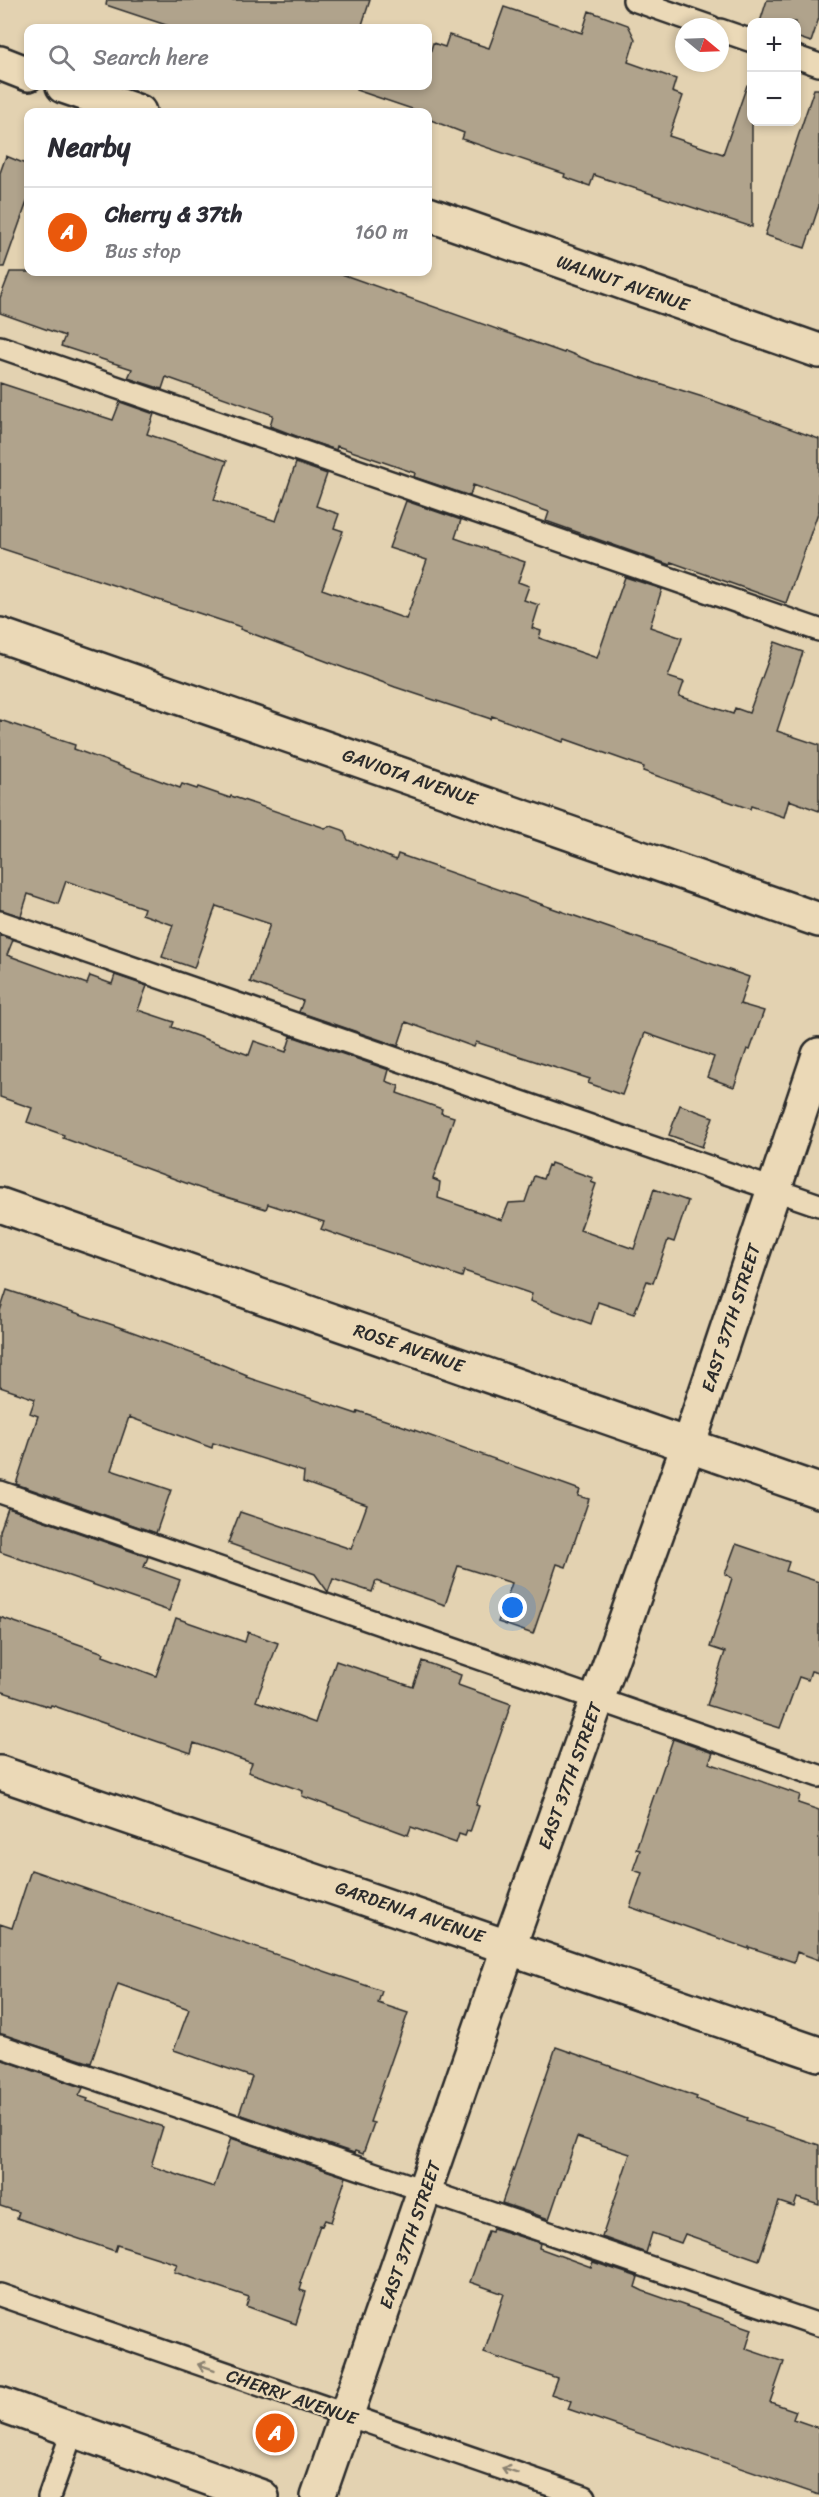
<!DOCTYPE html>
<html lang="en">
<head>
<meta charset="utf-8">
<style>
  :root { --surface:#fff; --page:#f7f7f7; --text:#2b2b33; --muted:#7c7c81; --line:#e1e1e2; --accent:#ea580c }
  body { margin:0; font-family:Sriracha,sans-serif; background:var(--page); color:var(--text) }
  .controls { position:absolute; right:18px; top:18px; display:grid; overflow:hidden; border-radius:12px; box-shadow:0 3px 9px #0003 }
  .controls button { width:54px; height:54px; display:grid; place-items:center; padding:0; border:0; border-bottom:2px solid var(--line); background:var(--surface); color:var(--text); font:30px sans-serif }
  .compass { position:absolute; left:675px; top:18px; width:54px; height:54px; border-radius:50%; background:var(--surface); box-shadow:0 3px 9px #0003; rotate:109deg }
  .you { position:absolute; left:513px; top:1608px; width:21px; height:21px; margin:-15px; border:4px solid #fff; border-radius:50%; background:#1a73e8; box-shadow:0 0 0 9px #1a73e833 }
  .badge { display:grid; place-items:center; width:39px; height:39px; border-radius:50%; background:var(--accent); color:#fff; font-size:20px; font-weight:700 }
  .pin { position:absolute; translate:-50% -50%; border:3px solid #fff; box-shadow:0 2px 6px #0006 }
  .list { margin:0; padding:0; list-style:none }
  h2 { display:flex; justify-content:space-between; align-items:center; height:78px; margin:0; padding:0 24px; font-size:26px }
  h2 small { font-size:20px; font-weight:400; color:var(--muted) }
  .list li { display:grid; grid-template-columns:39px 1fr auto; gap:18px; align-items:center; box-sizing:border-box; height:90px; padding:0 24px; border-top:2px solid var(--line) }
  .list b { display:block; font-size:22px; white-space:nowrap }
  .list p { margin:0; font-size:20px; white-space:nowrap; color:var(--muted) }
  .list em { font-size:20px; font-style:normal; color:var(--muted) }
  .icon { flex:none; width:33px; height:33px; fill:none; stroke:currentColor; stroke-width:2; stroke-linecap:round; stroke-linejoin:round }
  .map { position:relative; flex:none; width:819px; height:2497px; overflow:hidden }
  .search { position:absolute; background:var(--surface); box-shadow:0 3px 9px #0003; left:24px; top:24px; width:408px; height:66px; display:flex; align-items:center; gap:15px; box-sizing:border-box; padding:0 21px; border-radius:12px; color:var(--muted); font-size:22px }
  .panel { position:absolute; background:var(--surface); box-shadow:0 3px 9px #0003; left:24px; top:108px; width:408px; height:168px; border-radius:12px }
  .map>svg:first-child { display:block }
  .building { fill:#b0a38c; stroke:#2b2b2b; stroke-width:1.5 }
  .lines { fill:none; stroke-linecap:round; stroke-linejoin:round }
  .service-casing { stroke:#2b2b2b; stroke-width:26 }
  .minor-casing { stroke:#2b2b2b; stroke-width:38 }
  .tertiary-casing { stroke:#2b2b2b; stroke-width:38 }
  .secondary-casing { stroke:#2b2b2b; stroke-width:38 }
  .service { stroke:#ebd9b7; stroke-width:21 }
  .minor { stroke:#ebd9b7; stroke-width:33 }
  .tertiary { stroke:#ebd9b7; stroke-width:33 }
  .secondary { stroke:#ebd9b7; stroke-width:33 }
  .oneway { stroke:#8b8271 }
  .labels { text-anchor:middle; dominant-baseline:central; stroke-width:4.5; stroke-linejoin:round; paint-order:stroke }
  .street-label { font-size:18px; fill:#2b2b2b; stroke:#ebd9b7 }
</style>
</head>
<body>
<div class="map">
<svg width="819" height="2497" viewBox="0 0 819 2497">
  <rect width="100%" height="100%" fill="#e3d2b1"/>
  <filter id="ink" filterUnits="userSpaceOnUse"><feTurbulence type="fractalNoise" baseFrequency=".0167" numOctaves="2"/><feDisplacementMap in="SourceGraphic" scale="12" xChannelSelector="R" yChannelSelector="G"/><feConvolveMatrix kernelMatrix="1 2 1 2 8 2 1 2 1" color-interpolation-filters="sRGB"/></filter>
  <g filter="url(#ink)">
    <!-- building -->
    <path class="building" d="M107,0H370L361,28H175L106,5Z
      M767,0H819V18L811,42L796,37V22H760Z
      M504,7L582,33L589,11L628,25L635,39L628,62L676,79L672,92L683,96L669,136L723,154L747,85L752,86V227L594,175L590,186L564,177L565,174L462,139L464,133L428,119V112H421L356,90L357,86H428V60L433,43L445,47L449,35L489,48Z
      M814,89H819V206L805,248L765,235Z
      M6,156L28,165V199L4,267H0V173Z
      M10,272H336L564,353L565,351L595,363L709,399L819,439V510L786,603L671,562L670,565L546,521L549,512L473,485L470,496L414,477L415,473L337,446L336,450L304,439L270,426L273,415L166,377L162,389L128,378L132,369L61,346L65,336L0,313V298Z
      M0,383L113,420L120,402L154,414L147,434L227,461L214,500L276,521L296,463L327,474L316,506L339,514L334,528L343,531L322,589L406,619L427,560L389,548L406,501L461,520L455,538L525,562L518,582L529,586L524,600L539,605L532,628L541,631L539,638L597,658L625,577L662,589L650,627L682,638L668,677L684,682L679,696L733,714L735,708L749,713L775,642L803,652L777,731L819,745V811L789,800L784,817L751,806L750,809L643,771L644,767L565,739L563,742L492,716L491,719L395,687L240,629L241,627L0,548Z
      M0,720L75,745L74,749L180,788L182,784L197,789L198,787L230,798L231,796L325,828L331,826L343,830L348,840L396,860L398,854L749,977L740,1004L764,1011L750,1050L747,1049L734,1087L707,1077L714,1057L645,1033L622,1095L588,1083L590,1079L476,1042L474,1047L406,1022L398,1046L299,1012L303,1001L250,982L270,924L216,906L194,968L162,957L173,925L142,914L144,908L66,881L58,904L28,894L21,916L0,910Z
      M0,935L13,940L7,955L87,984L90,976L112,984L115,975L147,986L138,1010L174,1022L172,1027L249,1055L254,1041L286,1052L291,1036L389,1070L386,1081L399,1086L397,1093L442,1109L441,1113L454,1117L433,1179L440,1182L438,1198L502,1220L509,1203L525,1202L534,1176L543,1179L548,1165L550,1166L551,1163L593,1178L591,1182L596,1184L580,1230L634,1249L654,1189L688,1201L674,1242L668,1240L653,1283L647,1281L634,1314L598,1302L591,1324L530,1301L532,1294L464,1271L462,1277L349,1239L321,1229L324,1222L268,1204L266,1209L213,1193L63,1138L64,1135L27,1122L32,1108L0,1097Z
      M680,1105L713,1117L702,1147L669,1135Z
      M7,1290L119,1327L213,1361L247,1375L246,1377L357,1414L358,1411L403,1426L580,1490L578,1496L589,1499L566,1567L557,1564L533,1634L498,1622L512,1583L458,1566L445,1605L376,1581L372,1592L333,1579L328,1592L315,1574L228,1543L240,1512L351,1549L367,1505L303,1482L304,1472L213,1443L212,1448L129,1417L111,1470L171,1490L156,1533L16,1484L38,1416L30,1413L35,1399L0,1387V1311Z
      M8,1508L148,1557L144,1567L180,1580L169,1611L0,1552V1531Z
      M736,1544L789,1562L786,1571L819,1582V1673L811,1671L808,1680L799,1677L780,1728L707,1705L725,1652L710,1647L732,1578L725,1574Z
      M0,1617L104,1653L103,1656L156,1676L176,1618L245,1642L248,1632L278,1643L256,1701L315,1723L336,1661L413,1687L422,1661L461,1675L458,1685L511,1704L476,1805L479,1806L470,1832L467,1831L465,1836L459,1834L456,1843L411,1827L408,1835L302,1796L303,1791L248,1772L252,1763L194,1743L191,1753L51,1705L50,1707L0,1691Z
      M673,1739L713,1753L709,1763L800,1795L798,1803L819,1810V1960L797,1952L794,1962L749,1947V1949L630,1907L642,1873L633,1870L640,1850L636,1849Z
      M31,1870L382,1991L378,2003L408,2013L370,2122L374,2123L363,2154L355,2151L354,2153L239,2114L252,2077L174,2050L189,2009L118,1984L91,2063L0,2034V1924L12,1928Z
      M556,2047L697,2097L696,2099L747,2118L746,2120L819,2145V2205L797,2198L794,2207L779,2202L759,2260L685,2234L681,2243L652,2233L646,2253L602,2237L630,2154L577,2137L549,2219L502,2203Z
      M0,2059L83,2088L79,2096L88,2099L87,2101L163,2127L151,2166L214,2187L231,2138L346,2177L331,2222L325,2220L322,2226L320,2225L300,2283L302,2284L300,2290L306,2292L296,2324L246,2306L249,2297L174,2272L177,2264L117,2245L115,2251L17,2218L19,2212L0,2206Z
      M493,2228L540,2243L539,2248L591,2267L593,2262L638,2277L635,2287L643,2291L752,2329L746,2349L784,2362L770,2402L796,2411L793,2419L819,2428V2495L568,2409L571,2401L551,2394L557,2378L484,2353L504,2294L470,2282L488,2231L492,2232Z"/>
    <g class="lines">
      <defs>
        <path id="service" d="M634,0L711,27
          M720,30L752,41
          M796,57L819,65
          M0,347L819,630
          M0,922L819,1205
          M0,1492L819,1776
          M0,2046L819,2325
          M0,2295L585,2497
          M49,2497L73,2430"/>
        <path id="minor" d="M0,635L819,920
          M0,1205L819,1491
          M0,1773L819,2054
          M318,2497L509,1946L688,1446L819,1055"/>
        <path id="tertiary" d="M0,63L28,74
          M63,86L139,112
          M428,214L819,351"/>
        <path id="secondary" d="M0,2404L262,2497"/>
      </defs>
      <!-- service casing -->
      <use href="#service" class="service-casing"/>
      <!-- minor casing -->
      <use href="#minor" class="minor-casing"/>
      <!-- tertiary casing -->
      <use href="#tertiary" class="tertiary-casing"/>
      <!-- secondary casing -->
      <use href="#secondary" class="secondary-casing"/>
      <!-- service -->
      <use href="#service" class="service"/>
      <!-- minor -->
      <use href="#minor" class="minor"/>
      <!-- tertiary -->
      <use href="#tertiary" class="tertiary"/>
      <!-- secondary -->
      <use href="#secondary" class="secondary"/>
    </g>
    <!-- one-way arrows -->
    <defs><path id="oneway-shaft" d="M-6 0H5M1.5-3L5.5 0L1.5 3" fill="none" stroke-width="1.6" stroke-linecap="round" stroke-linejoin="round" transform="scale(1.5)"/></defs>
    <g class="oneway">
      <use href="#oneway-shaft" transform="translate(206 2367) rotate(-161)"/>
      <use href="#oneway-shaft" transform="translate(510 2471) rotate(-161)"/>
    </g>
  </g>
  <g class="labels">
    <!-- street labels -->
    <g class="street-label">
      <text transform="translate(623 283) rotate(19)">WALNUT AVENUE</text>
      <text transform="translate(410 777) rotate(19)">GAVIOTA AVENUE</text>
      <text transform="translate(731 1318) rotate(-72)">EAST 37TH STREET</text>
      <text transform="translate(409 1348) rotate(19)">ROSE AVENUE</text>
      <text transform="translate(570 1776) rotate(-70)">EAST 37TH STREET</text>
      <text transform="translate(410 1912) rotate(19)">GARDENIA AVENUE</text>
      <text transform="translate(410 2235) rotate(-71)">EAST 37TH STREET</text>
      <text transform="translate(292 2397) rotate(19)">CHERRY AVENUE</text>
    </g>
  </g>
</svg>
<div class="controls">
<button>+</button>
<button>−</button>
</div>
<svg class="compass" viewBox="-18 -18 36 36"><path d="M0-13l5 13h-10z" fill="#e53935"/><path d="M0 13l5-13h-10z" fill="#7c7c81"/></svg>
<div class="you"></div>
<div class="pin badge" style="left:275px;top:2433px">A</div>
<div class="search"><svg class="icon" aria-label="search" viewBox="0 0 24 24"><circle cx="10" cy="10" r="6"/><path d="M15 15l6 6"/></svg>Search here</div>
<section class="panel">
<h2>Nearby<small></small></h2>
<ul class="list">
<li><span class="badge">A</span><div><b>Cherry &amp; 37th</b><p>Bus stop</p></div><em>160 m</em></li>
</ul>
</section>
</div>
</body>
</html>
